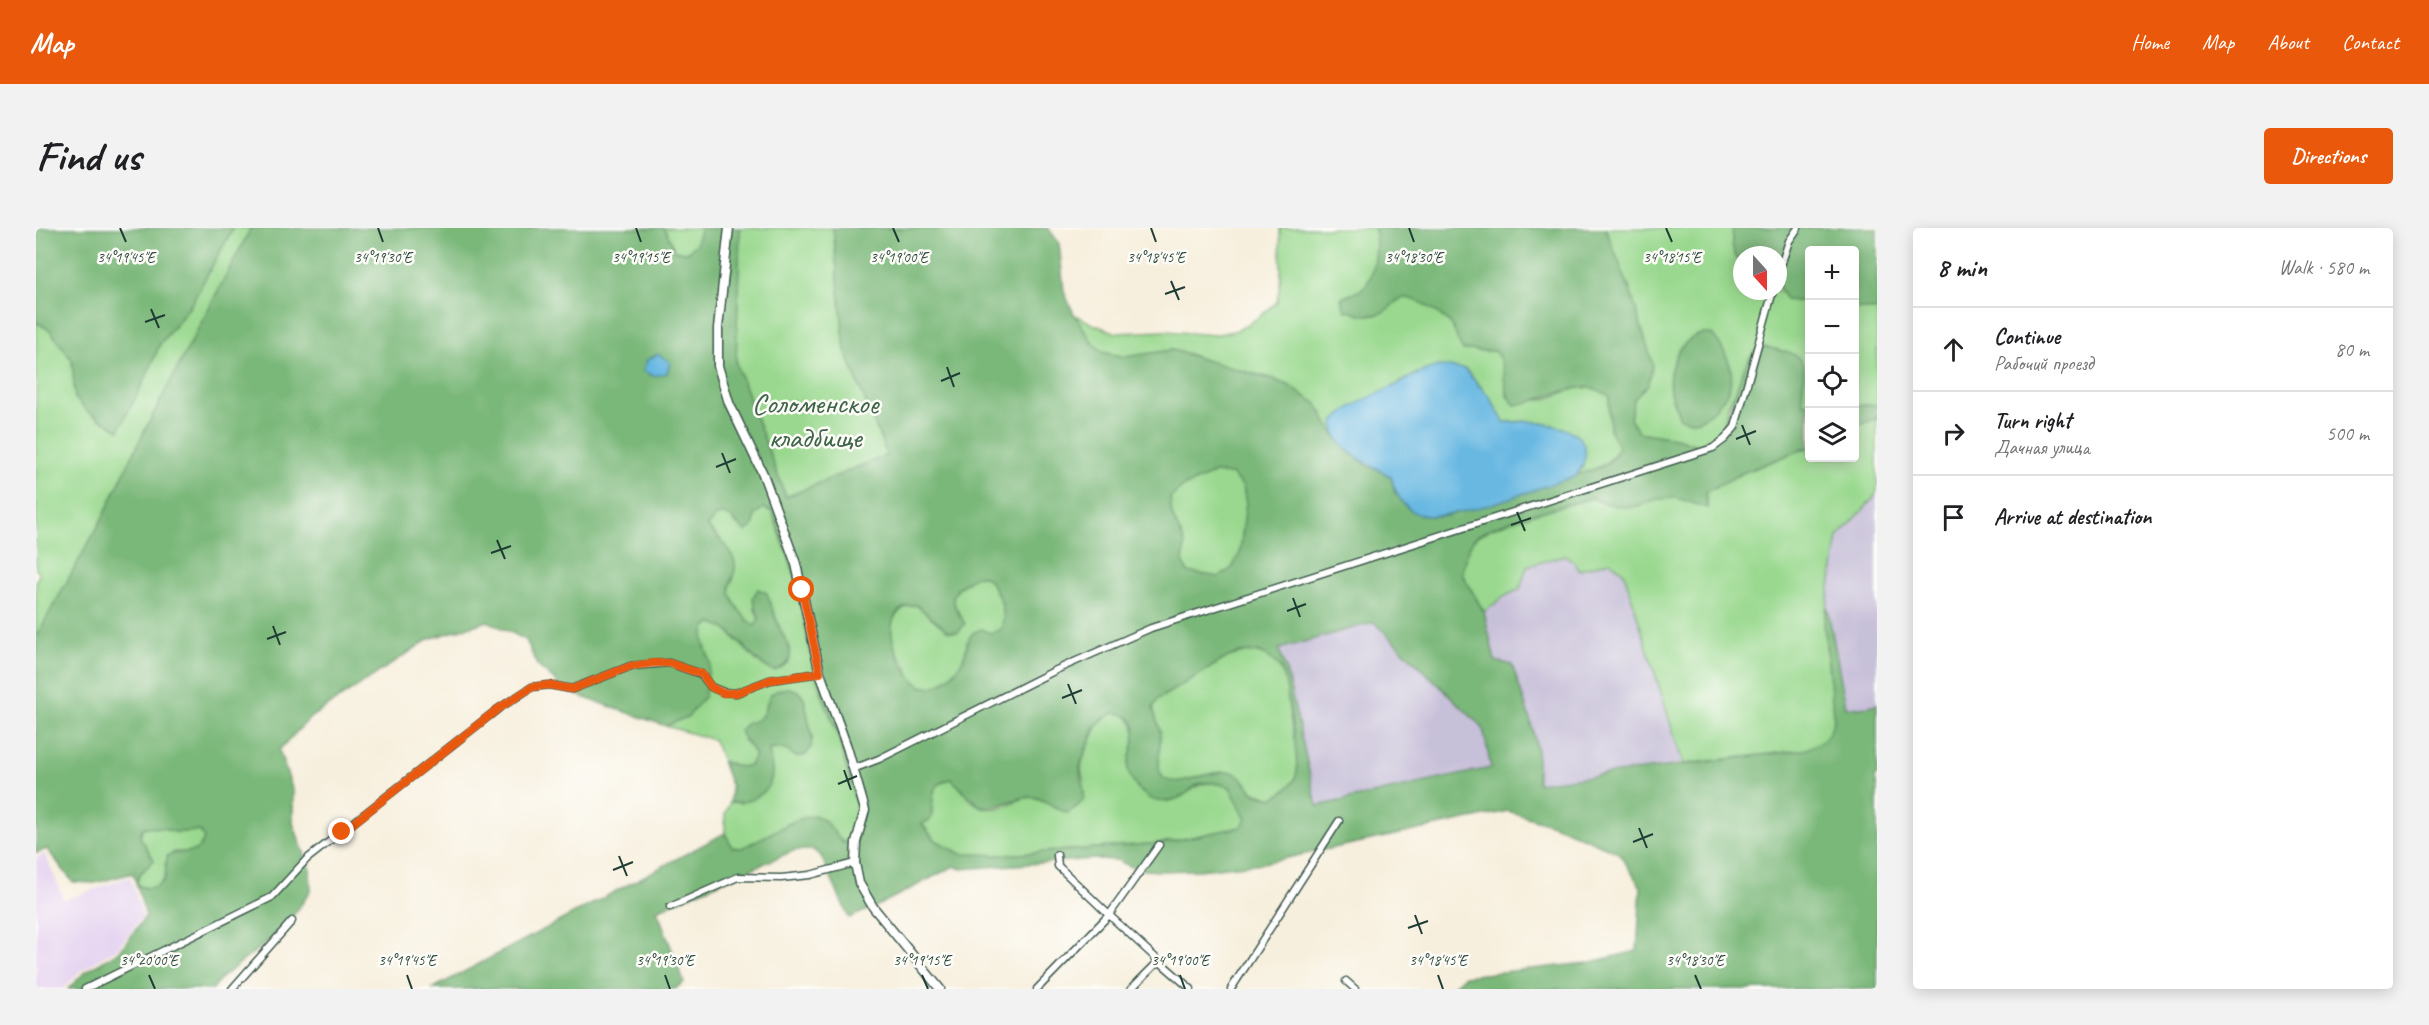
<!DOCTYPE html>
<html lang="en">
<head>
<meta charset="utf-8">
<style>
  :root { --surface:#fff; --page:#f2f2f2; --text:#202124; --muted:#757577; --line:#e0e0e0; --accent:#ea580c }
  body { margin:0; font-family:Caveat,sans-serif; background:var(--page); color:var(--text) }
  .controls { position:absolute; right:18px; top:18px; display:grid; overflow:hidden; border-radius:6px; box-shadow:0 3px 15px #0003 }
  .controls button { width:54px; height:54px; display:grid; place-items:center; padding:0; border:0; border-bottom:2px solid var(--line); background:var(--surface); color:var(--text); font:30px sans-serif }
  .compass { position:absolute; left:1697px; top:18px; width:54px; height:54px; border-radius:50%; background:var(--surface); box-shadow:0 3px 15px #0003; rotate:159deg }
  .stop { position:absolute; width:18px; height:18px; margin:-14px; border:4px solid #ea580c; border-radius:50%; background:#fff }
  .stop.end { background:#ea580c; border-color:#fff; box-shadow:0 2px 6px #0008 }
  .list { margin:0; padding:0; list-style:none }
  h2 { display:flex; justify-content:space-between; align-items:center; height:78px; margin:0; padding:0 24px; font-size:26px }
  h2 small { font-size:20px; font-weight:400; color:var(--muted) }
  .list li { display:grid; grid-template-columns:39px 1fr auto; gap:18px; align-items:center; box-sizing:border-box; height:84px; padding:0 24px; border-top:2px solid var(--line) }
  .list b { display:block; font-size:22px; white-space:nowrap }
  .list p { margin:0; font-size:20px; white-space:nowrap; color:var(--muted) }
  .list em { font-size:20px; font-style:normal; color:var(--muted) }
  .icon { flex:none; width:33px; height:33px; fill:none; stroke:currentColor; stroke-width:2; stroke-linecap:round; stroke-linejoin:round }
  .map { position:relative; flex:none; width:1841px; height:761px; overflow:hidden; border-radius:6px }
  header { display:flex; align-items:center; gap:36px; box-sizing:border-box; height:84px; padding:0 30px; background:var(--accent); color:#fff }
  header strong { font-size:28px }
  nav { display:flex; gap:33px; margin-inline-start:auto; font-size:21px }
  .intro { display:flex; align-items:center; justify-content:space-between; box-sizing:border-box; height:144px; padding:0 36px }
  h1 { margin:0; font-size:42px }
  .button { padding:15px 27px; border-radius:6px; background:var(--accent); color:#fff; font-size:21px; font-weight:700 }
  main { display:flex; gap:36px; padding:0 36px }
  aside { flex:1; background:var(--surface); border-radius:6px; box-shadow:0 3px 15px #0003 }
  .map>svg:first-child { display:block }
  .built { fill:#e5d3f1 }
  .industrial { fill:#c7c0d9 }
  .green { fill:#99d88e; stroke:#5c8a61; stroke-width:1.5; fill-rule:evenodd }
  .forest { fill:#7ab879; stroke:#4c7a56; stroke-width:1.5; fill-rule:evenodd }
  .water { fill:#67b8e2; stroke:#437a8b; stroke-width:1.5 }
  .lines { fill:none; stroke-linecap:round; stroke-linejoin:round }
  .street-casing { stroke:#3f584d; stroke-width:9 }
  .secondary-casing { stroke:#3f584d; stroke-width:11 }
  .street { stroke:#fff; stroke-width:6 }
  .secondary { stroke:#fff; stroke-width:8 }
  .route { stroke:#ea580c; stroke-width:8 }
  .ticks { fill:none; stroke:#1f3d34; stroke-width:2 }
  .labels { text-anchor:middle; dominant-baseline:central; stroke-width:5; stroke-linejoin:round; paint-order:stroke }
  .park-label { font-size:30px; fill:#3e644a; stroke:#fdfcf7 }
  .ticks-label { font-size:15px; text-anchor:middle; fill:#1f3d34; stroke:#fdfcf7; stroke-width:5; stroke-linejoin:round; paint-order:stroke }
</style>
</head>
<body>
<header>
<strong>Map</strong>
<nav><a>Home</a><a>Map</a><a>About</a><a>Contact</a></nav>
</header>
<div class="intro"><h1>Find us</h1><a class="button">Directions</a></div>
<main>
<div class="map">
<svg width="1841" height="761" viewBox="0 0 1841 761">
  <rect width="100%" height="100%" fill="#fdfcf7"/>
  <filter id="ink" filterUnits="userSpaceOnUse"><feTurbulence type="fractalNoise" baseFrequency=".0167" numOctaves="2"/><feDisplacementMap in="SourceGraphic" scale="12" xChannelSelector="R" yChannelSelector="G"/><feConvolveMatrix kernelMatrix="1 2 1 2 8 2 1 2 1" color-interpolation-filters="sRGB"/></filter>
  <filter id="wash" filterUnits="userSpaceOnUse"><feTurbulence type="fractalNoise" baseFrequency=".008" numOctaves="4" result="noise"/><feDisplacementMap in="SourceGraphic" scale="24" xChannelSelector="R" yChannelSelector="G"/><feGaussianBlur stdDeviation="1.35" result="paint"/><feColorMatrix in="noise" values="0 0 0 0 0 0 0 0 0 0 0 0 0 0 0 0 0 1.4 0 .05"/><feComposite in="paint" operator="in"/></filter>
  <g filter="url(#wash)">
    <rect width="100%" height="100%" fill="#f7efdd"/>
    <!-- built -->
    <path class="built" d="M9,626L28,672L94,649L107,688L82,720L45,743L27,761H0V630Z"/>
    <!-- industrial -->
    <path class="industrial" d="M1841,263V476L1825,480L1810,479L1791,377L1802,309L1836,272Z
      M1529,327L1547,342L1574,333L1588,345L1647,536L1501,555V522L1459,433L1448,384L1469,368L1484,361L1491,338Z
      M1337,394L1447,500L1455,540L1281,579L1251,446L1243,421Z"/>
    <!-- green -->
    <path class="green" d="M197,0H215L107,206L65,293L0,409V352L4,346L0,342V94L14,102L36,132L39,170L51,183L67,193L112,145L124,116L154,78Z
      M628,0H665L660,16L651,24L639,23Z
      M704,0H797L809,122L851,227L750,269L700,136Z
      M1244,0H1339C1341,18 1341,47 1327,60C1321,65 1313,67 1305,70C1313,75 1325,85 1334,87C1349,89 1355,73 1366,70C1381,67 1406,86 1415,97C1420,103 1421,113 1427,122L1458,123L1467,132L1471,168C1481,169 1495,174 1505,172C1530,167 1548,148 1573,168L1574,203L1583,219C1573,237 1559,242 1540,248L1547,239L1517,197L1493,193L1468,194L1453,168L1429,141L1381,145L1297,195L1298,207L1290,196L1287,184L1239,151L1175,135L1153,126L1136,122L1089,129L1066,124L1057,115L1037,86L1059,97L1081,105L1130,103L1178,107L1202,102L1222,90L1241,74L1245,49Z
      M1569,0H1697C1695,14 1696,26 1706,37V63H1742V56L1750,72L1773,74V177L1767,175L1764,165L1768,145L1752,124L1742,122C1729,135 1713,148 1701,162C1682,185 1698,203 1662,218L1644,211L1602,204L1594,191L1598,171L1612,156L1594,62ZM1666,106L1680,178L1665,191L1644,190C1641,181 1636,173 1634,163C1631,140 1642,112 1666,106Z
      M1818,80L1841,82V177H1819Z
      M1841,190V263L1836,272L1802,309L1788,397L1798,492C1794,510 1784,516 1768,522L1647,536L1588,345L1574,333L1543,342L1539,335L1529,327L1491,338L1484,361L1469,368L1448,384L1426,345C1428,335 1431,319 1438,311C1453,295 1532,277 1556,270L1567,275L1603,278L1621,271L1641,270L1671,279L1670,264L1706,245L1773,219L1774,230H1818L1819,199Z
      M1178,245L1195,246L1207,258L1210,275L1204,325L1196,340L1183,349L1151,344L1147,333L1149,316L1136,287L1134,270L1147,259Z
      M727,280L736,284L760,350L773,418L783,458L802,507L822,583L813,613L808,615L800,608L788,592L706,620H696L689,605V586L694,574L705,575L736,542L732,522L742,520L770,527L775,519L776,509L768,470L762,463L752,460L742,462L730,477L728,486L707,512L715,519L719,529L714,538L704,539L686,533L678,512L630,498L653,488L674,435L667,412L669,400L675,395L686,397L721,433L745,403L738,384L718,380L723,390L719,399C711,393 691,370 694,359C694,355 697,353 698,350L685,312L671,298L678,290L686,285L695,289L701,297Z
      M939,348H949C957,355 971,382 969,393C969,394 964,401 964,402L931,414C930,429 923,441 912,450C905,456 896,462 886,459C876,456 874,447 870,438C865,430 859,422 856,413C851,395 861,378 880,377L912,403L922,404L925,387L919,379L917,369L923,360Z
      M1212,424C1226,424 1239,431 1246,444C1253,456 1251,475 1254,489C1256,503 1261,516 1262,530C1263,536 1262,542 1260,548C1256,559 1246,565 1237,570L1218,564L1205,549L1177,545L1139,555L1129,552L1123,544L1121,534L1124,504L1117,480L1122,471L1192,429Z
      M1079,485L1089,486C1108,506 1096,520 1092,543L1148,567C1165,554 1172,552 1194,559L1210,592L1206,599L1126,615L970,627L925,626L899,612L885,596L895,590C897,571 893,556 915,551C926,559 932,574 946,579C976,588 985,552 1021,581L1048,553C1042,538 1047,531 1053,517C1060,502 1062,491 1079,485Z
      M110,599L127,600L139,604L164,603L168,610C165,626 152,624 138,624L129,636C133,653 120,664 103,658L101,655L103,647L118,632L104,609L106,601Z"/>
    <!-- forest -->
    <path class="forest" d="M0,0H197L154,78L124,116L112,145L83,202L51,183L39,170L36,132L14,102L0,94Z
      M215,0H628L639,23L651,24L660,16L665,0H704L700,136L750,269L851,227L809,122L797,0H1012L1023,15L1028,64L1038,86L1057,115L1066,124L1089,129L1136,122L1250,156L1280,175L1298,207L1314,225L1334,239L1345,242L1355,249L1359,265L1386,287L1410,288L1568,238L1577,230L1583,219L1574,203L1573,168C1545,146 1510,174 1479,177C1462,159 1474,139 1458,123L1427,122C1420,113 1420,103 1415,97C1407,87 1376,65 1364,71C1357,75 1353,82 1345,85C1334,90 1320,85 1309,82L1305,70C1312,67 1321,65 1327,60C1341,47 1341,18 1339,0H1569L1594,62L1617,137L1612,156L1598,171L1594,191L1602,204L1644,211L1662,218C1668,215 1674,213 1679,209C1697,194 1702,129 1724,120C1733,117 1738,122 1746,123C1754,124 1762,127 1766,134C1772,146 1764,162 1767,175L1773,177V219L1706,245L1670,264L1671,280L1641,270L1621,271L1593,280L1567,275L1556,270C1532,277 1452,295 1438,311C1431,319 1428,335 1426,346L1448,384L1459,433L1476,437L1494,491L1501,522V555L1767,522C1784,516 1794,510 1798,492L1788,397L1791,377L1810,479L1825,480L1841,476V546L1839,549L1841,562V761H1414L1428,748L1551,735L1601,723L1605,659L1583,625L1523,599L1472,583L1227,635L1163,642L1122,643L1100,641L1081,632L1058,631L925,641L918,638L841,678L813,690L785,628L777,622H759L621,682L648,754L639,761H396L689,605L696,619L706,620L760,592L779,587L788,592L807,615L813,613L822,583L802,507L783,458L773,418L760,350L737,284L727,280L719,287L718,297L709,304L695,289L686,285L678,290L671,298C680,309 693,318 698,332C702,343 695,349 694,359C692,371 711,393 719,398L723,390L717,370L722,361L731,365C735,376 738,387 742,397C751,416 766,432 738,443C712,433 702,400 675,395L669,400L667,412L674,435L668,469L653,488L630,498L532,464L501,437L490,412L452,393L393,411L275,489L243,522L257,563V595L274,641L275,662L260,684L235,711L185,750L177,761H32L48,745L84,723L110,688L97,645L59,655L37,654L11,621L0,625V409L65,293L107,206ZM1178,245L1195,246L1207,258L1210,275L1204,325L1196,340L1183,349L1151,344L1147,333L1149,316L1136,287L1134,270L1147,259ZM939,348H949C962,361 973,385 964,402L954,405L945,401C943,403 939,403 937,405C930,411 932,419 929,426C924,441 906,462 889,459C870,457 830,380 880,377L912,403L922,404L929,396L919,379L917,369L922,360ZM1338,394L1447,500L1455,540L1281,578L1251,446L1243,421ZM1222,424C1231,428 1239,433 1245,441C1250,449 1264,538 1260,548C1256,558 1247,565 1237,570C1231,569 1225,568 1219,565C1210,559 1207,546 1195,544C1182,542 1168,548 1155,551C1112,562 1125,534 1124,507C1124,498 1119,489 1117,480L1122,471L1192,429L1202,425ZM1079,485C1115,489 1092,521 1092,541C1093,550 1102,562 1109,567C1120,577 1137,574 1148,567C1153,564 1157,559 1163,556C1171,553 1186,556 1194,559L1210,592L1205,599L1126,615L970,627L925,626L899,612L886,596L895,591C899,571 891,557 915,551L944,578C966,582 977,568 996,569C1009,570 1019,581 1031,585C1058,571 1046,564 1044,542C1044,534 1057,501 1063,495C1068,489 1073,488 1079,485ZM110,599L127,600L139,604L164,603L168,610C164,630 144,621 131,628L129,652C122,659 112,662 103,658L101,654L103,647L118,632L104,609L106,601Z
      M1697,0H1841V82L1819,80L1818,22H1774L1773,74L1750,72L1742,56V27H1706V37C1696,26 1695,14 1697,0Z
      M1666,106H1676C1686,117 1698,139 1695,153C1693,168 1673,192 1657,193C1653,193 1648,191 1644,190C1641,181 1636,173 1634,163C1631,140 1642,112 1666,106Z
      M1819,177H1841V190L1819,199Z
      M752,460L762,463L768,470L776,509L775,519L770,527L760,529C751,521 744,519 733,522C734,531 738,543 735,552C730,569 710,576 694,574L695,558L686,533L704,539L714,537L719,528C715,518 708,513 704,503L711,495C729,492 728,482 734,467L742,462Z"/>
    <!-- water -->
    <path class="water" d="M622,126L634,134L631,145L618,148L607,143L611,132Z
      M1404,138L1428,141L1453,168L1468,194C1477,195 1484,193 1492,193C1498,193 1504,195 1510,196C1541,201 1563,216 1540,248C1505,258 1417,295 1385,287C1367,282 1359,265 1355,249C1333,233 1300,227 1297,195C1316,173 1345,166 1370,152C1382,146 1390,140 1404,138Z"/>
  </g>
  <g filter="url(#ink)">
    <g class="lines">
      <defs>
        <path id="street" d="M1742,46L1753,13L1762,0
          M817,541L843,531L1020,442L1115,400L1677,220L1689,211L1699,199L1737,63
          M1021,627L1022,638L1073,687L1123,617
          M634,679L702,649L745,650L774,647L819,635
          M1123,733L1155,761
          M1310,753L1319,761
          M49,761L236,669L271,631L462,481L496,459L513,457L536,461L595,438L633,435L665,446L675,459L687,464L700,465L734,452L784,445
          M196,761L256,693
          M1001,761L1073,687L1123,733L1095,761
          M1195,761L1303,593"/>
        <path id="secondary" d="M693,0L682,100V138L693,175L727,246L760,336L784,445L811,519L829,582L820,614L819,635L823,655L837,679L904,761"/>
      </defs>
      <!-- street casing -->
      <use href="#street" class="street-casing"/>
      <!-- secondary casing -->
      <use href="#secondary" class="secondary-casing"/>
      <!-- street -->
      <use href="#street" class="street"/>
      <!-- secondary -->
      <use href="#secondary" class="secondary"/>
    </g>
  </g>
  <g class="lines" filter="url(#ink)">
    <!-- route -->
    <path class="route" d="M306,604L462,481L496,459L513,457L536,461L595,438L618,435H633L666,446L675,459L687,465H700L734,452L784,445L766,362"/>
  </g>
  <!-- ticks -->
  <path class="ticks" d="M84,0L90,14M342,0L347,14M600,0L605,14M857,0L863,14M1115,0L1120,14M1373,0L1378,14M1630,0L1636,14M1135,53L1143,72M1129,66L1149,59M115,81L123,100M109,94L129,87M911,139L918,159M905,153L924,145M1706,197L1714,217M1700,211L1720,203M686,225L694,245M680,239L700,231M1481,284L1489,303M1475,297L1495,290M461,312L469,331M455,325L475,318M1257,370L1264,389M1251,383L1270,376M237,398L244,417M231,411L250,404M1032,456L1040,476M1026,470L1046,462M808,542L815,562M802,556L821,548M1603,600L1611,620M1597,614L1617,606M583,628L591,648M577,642L597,634M1379,687L1386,706M1372,700L1392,693M113,747L119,761M371,747L376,761M629,747L634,761M886,747L892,761M1144,747L1149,761M1402,747L1407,761M1659,747L1665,761"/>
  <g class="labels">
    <!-- park labels -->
    <g class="park-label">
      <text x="779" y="175">Соломенское<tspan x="779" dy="34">кладбище</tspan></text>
    </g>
  </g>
  <g class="ticks-label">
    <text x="90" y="34">34°19'45"E</text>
    <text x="347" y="34">34°19'30"E</text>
    <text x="605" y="34">34°19'15"E</text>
    <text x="863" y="34">34°19'00"E</text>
    <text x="1120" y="34">34°18'45"E</text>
    <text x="1378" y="34">34°18'30"E</text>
    <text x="1636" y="34">34°18'15"E</text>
    <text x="113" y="737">34°20'00"E</text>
    <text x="371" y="737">34°19'45"E</text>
    <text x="629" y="737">34°19'30"E</text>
    <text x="886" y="737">34°19'15"E</text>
    <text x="1144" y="737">34°19'00"E</text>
    <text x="1402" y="737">34°18'45"E</text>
    <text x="1659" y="737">34°18'30"E</text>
  </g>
</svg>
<div class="controls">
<button>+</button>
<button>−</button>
<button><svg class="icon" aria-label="locate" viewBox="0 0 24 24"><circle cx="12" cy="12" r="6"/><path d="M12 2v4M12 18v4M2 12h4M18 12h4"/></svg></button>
<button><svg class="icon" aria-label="layers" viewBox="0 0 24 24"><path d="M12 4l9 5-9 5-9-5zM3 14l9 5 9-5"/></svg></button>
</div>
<svg class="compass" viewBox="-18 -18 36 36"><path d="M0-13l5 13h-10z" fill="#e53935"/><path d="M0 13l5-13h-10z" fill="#757577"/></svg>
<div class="stop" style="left:766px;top:362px"></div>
<div class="stop end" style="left:306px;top:604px"></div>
</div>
<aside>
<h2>8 min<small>Walk · 580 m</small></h2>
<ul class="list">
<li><svg class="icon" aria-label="ahead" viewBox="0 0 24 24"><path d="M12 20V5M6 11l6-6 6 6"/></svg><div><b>Continue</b><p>Рабочий проезд</p></div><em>80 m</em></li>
<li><svg class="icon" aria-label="right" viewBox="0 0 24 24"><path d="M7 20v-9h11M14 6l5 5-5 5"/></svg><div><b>Turn right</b><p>Дачная улица</p></div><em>500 m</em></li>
<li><svg class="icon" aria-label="arrive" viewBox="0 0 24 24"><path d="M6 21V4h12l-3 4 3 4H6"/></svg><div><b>Arrive at destination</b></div></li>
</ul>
</aside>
</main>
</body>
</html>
